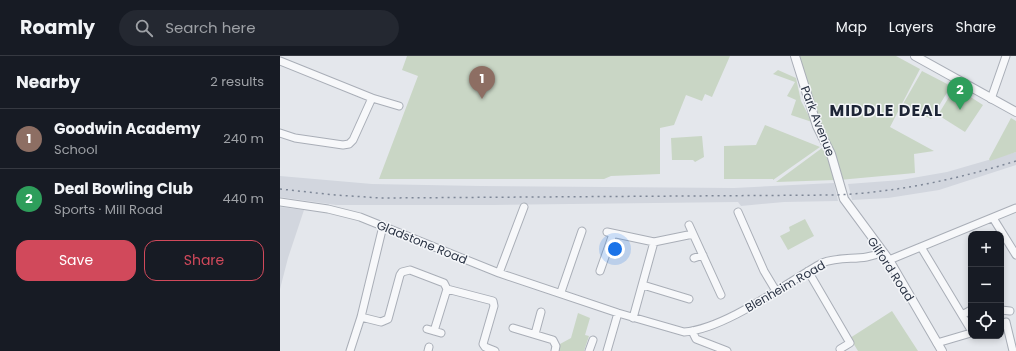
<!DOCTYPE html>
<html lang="en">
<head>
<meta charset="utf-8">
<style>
  :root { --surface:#171b24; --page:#242831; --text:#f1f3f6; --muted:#9ea1a6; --line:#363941; --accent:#d1495b }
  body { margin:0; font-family:Poppins,sans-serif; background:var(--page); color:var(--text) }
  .controls { position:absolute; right:12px; bottom:12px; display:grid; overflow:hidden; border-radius:8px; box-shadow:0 2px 6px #0003 }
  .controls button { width:36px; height:36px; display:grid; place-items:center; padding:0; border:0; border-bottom:1px solid var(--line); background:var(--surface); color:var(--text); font:20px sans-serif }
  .you { position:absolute; left:335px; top:193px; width:14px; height:14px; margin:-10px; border:3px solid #fff; border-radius:50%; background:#1a73e8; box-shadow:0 0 0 6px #1a73e833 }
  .badge { display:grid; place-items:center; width:26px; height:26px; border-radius:50%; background:var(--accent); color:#fff; font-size:13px; font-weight:700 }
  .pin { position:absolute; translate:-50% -33px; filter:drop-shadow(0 1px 2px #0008) }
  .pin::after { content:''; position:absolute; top:21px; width:14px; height:12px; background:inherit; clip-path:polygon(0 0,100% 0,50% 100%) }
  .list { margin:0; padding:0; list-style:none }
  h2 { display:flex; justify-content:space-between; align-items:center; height:52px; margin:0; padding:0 16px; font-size:17px }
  h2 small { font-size:13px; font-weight:400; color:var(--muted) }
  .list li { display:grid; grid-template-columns:26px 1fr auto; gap:12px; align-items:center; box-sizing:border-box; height:60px; padding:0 16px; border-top:1px solid var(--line) }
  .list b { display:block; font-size:15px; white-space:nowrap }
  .list p { margin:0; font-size:13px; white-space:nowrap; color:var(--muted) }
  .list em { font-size:13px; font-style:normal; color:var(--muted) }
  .actions { display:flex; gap:8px; padding:12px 16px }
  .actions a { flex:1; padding:9px 0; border:1px solid var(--accent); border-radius:12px; text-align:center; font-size:14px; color:var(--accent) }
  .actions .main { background:var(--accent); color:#fff }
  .icon { flex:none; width:22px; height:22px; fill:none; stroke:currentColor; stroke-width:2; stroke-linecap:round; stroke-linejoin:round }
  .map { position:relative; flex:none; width:736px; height:295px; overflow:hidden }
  header { display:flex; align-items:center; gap:24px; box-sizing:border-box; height:56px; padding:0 20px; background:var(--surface); border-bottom:1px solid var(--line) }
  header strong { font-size:19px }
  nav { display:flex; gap:22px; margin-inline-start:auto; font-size:14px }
  .search { width:280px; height:36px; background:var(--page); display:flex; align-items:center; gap:10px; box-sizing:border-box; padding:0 14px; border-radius:22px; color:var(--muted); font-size:15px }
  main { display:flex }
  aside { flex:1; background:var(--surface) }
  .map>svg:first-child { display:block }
  .built { fill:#d2d6de }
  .green { fill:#c9d6c5 }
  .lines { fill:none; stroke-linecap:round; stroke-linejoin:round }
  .minor-casing { stroke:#a9aeb7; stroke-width:9 }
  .tertiary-casing { stroke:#a9aeb7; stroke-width:10 }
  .minor { stroke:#f7f8fa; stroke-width:7 }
  .tertiary { stroke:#f7f8fa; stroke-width:8 }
  .rail { stroke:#7d8696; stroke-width:1.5; stroke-dasharray:2 4; stroke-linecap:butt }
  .labels { text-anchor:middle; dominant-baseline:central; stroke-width:3; stroke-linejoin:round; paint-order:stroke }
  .street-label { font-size:12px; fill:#2b3445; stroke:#f4f6f9 }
  .district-label { font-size:16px; font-weight:bold; letter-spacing:1px; fill:#1d2536; stroke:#f4f6f9 }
</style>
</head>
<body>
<header>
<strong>Roamly</strong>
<div class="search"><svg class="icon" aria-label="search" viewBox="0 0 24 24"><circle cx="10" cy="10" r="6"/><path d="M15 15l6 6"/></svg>Search here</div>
<nav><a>Map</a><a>Layers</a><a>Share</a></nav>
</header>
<main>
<aside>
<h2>Nearby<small>2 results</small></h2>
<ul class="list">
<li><span class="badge" style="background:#8d6e63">1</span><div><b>Goodwin Academy</b><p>School</p></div><em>240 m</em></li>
<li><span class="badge" style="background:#2e9e5b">2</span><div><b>Deal Bowling Club</b><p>Sports · Mill Road</p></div><em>440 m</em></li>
</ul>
<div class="actions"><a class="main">Save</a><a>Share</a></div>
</aside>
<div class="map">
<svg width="736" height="295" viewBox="0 0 736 295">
  <rect width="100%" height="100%" fill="#e4e7ec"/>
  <!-- built -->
  <path class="built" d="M736,96V109L659,134L608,142L572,144L568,128L621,124L667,116Z
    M0,120L92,128L200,130L454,132L554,127L558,145L504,146L461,150L458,146L212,149H56L0,141Z
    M0,151L24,154L8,202L0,233Z"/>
  <!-- green -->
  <path class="green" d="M127,0H450L432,41L425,38L422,45L406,39L394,69L380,72V118L331,120L324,123H99L138,20L122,14Z
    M515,0H616L640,13L610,71L654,95L634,98L635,117L559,124Z
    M498,14L516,22L521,45L532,66L511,59L516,44L507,40L515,26L493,18Z
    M642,15L671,30L651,63L623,48Z
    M675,31L703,49L685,76L658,59Z
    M731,62L736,65V96L710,105L709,103Z
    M485,69L540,91L493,124V123H444V90L476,89Z
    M422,80L424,101L415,106L413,104H392L391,82Z
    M542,92L547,99L555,124L496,126Z
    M525,163L534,180L508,194L500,180L510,175L509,171Z
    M612,255L638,295H578L570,282Z
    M298,257L310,262L305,279L309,280L304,295H279L280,288L291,282Z"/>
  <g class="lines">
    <defs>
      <path id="minor" d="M0,5L92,42L119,50
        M711,43L726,0
        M0,77L15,82L63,89L69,88L73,84L92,42
        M0,146L48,153L80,161L219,217L338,257L404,276C445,273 505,228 542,207C563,199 583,206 602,196
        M458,156L484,215L496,235
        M713,162L736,199
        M409,169L441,239
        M327,176L374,186L413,178
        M641,191L691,274
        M414,202L423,199
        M609,204L736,152
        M320,215L333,178
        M528,215L570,287L560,293
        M219,217L244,151
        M363,229L409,243
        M281,236L302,175
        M721,254L730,255
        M682,259L691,254
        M81,261L101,266L108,263L120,219L122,216L130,214L164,227L167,233L213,245L214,250L203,288L205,291L215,295
        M353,262L374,186
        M721,268L726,266L733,295
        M233,272L273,284L276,290L275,295
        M147,273L161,277
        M154,275L167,233
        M412,275L416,283L447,295
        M255,278L261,256
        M657,287L691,277
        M70,295L81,261L103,170
        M148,295L149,291
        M309,295L313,284
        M327,295L338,257"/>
      <path id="tertiary" d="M515,0L537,70L551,98L564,143L609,204L662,295
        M635,0L736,56"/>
    </defs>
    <!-- minor casing -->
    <use href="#minor" class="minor-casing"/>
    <!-- tertiary casing -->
    <use href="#tertiary" class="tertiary-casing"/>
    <!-- minor -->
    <use href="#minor" class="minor"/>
    <!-- tertiary -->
    <use href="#tertiary" class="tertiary"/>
    <!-- rail -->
    <path class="rail" d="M0,133L55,139L101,142L557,139C618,136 678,123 736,105"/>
  </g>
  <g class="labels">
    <!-- street labels -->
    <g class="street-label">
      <text transform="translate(538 65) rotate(69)">Park Avenue</text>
      <text transform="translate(142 186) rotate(22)">Gladstone Road</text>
      <text transform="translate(611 213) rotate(57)">Gilford Road</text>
      <text transform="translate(505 230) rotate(-30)">Blenheim Road</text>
    </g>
    <!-- district labels -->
    <g class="district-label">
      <text x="606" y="54">MIDDLE DEAL</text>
    </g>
  </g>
</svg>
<div class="controls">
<button>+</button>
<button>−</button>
<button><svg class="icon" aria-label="locate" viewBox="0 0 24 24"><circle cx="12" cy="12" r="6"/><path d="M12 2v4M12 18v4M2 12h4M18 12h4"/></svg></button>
</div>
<div class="you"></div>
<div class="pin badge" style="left:202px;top:43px;background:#8d6e63">1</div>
<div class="pin badge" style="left:680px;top:54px;background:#2e9e5b">2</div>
</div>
</main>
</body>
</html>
